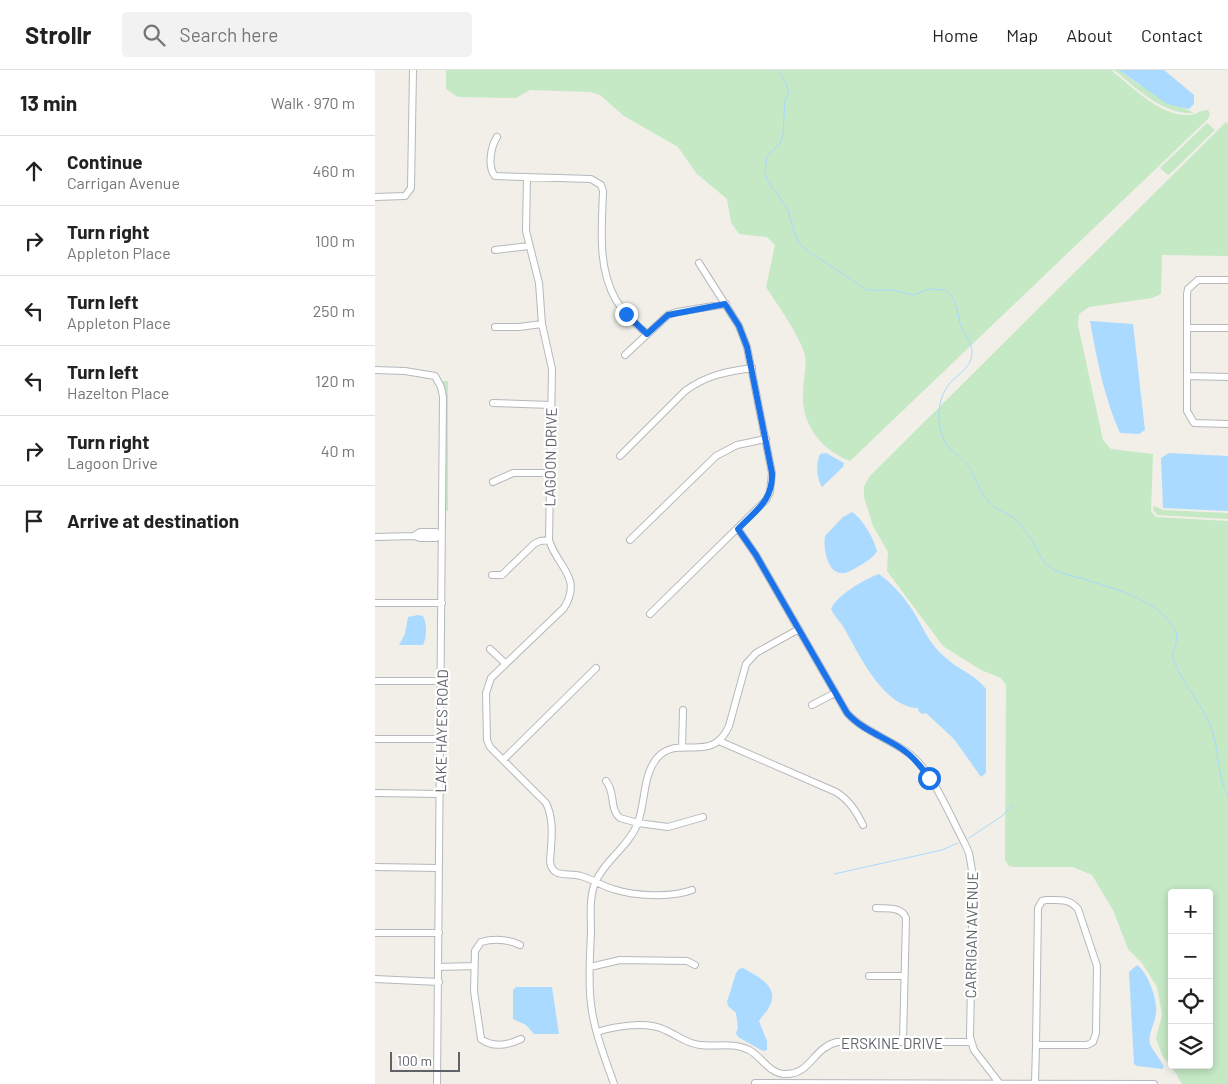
<!DOCTYPE html>
<html lang="en">
<head>
<meta charset="utf-8">
<style>
  :root { --surface:#fff; --page:#f2f2f2; --text:#222; --muted:#767676; --line:#e0e0e0 }
  body { margin:0; font-family:Barlow,sans-serif; background:var(--page); color:var(--text) }
  .controls { position:absolute; right:15px; bottom:15px; display:grid; overflow:hidden; border-radius:5px; box-shadow:0 2px 8px #0003 }
  .controls button { width:45px; height:45px; display:grid; place-items:center; padding:0; border:0; border-bottom:1px solid var(--line); background:var(--surface); color:var(--text); font:25px sans-serif }
  .scale { position:absolute; left:15px; bottom:12px; width:70px; box-sizing:border-box; padding-left:5px; border:2px solid #5f6368; border-top:0; font-size:14px; line-height:18px; white-space:nowrap; color:#5f6368; -webkit-text-stroke:4px #fff; paint-order:stroke }
  .stop { position:absolute; width:15px; height:15px; margin:-11px; border:4px solid #1a73e8; border-radius:50%; background:#fff }
  .stop.end { background:#1a73e8; border-color:#fff; box-shadow:0 1px 5px #0008 }
  .list { margin:0; padding:0; list-style:none }
  h2 { display:flex; justify-content:space-between; align-items:center; height:65px; margin:0; padding:0 20px; font-size:21px }
  h2 small { font-size:16px; font-weight:400; color:var(--muted) }
  .list li { display:grid; grid-template-columns:32px 1fr auto; gap:15px; align-items:center; box-sizing:border-box; height:70px; padding:0 20px; border-top:1px solid var(--line) }
  .list b { display:block; font-size:19px; white-space:nowrap }
  .list p { margin:0; font-size:16px; white-space:nowrap; color:var(--muted) }
  .list em { font-size:16px; font-style:normal; color:var(--muted) }
  .icon { flex:none; width:28px; height:28px; fill:none; stroke:currentColor; stroke-width:2; stroke-linecap:round; stroke-linejoin:round }
  .map { position:relative; flex:none; width:853px; height:1014px; overflow:hidden }
  header { display:flex; align-items:center; gap:30px; box-sizing:border-box; height:70px; padding:0 25px; background:var(--surface); border-bottom:1px solid var(--line) }
  header strong { font-size:24px }
  nav { display:flex; gap:28px; margin-inline-start:auto; font-size:18px }
  .search { width:350px; height:45px; background:var(--page); display:flex; align-items:center; gap:12px; box-sizing:border-box; padding:0 18px; border-radius:5px; color:var(--muted); font-size:19px }
  main { display:flex }
  aside { flex:1; background:var(--surface) }
  .map>svg:first-child { display:block }
  .green { fill:#c5e8c5; fill-rule:evenodd }
  .water { fill:#aadaff }
  .lines { fill:none; stroke-linecap:round; stroke-linejoin:round }
  .stream { stroke:#aadaff; stroke-width:1 }
  .minor-casing { stroke:#b5b8bc; stroke-width:8 }
  .minor { stroke:#fff; stroke-width:6 }
  .route { stroke:#1a73e8; stroke-width:6 }
  .labels { text-anchor:middle; dominant-baseline:central; stroke-width:4.5; stroke-linejoin:round; paint-order:stroke }
  .street-label { font-size:15px; fill:#5f6368; stroke:#fff }
</style>
</head>
<body>
<header>
<strong>Strollr</strong>
<div class="search"><svg class="icon" aria-label="search" viewBox="0 0 24 24"><circle cx="10" cy="10" r="6"/><path d="M15 15l6 6"/></svg>Search here</div>
<nav><a>Home</a><a>Map</a><a>About</a><a>Contact</a></nav>
</header>
<main>
<aside>
<h2>13 min<small>Walk · 970 m</small></h2>
<ul class="list">
<li><svg class="icon" aria-label="ahead" viewBox="0 0 24 24"><path d="M12 20V5M6 11l6-6 6 6"/></svg><div><b>Continue</b><p>Carrigan Avenue</p></div><em>460 m</em></li>
<li><svg class="icon" aria-label="right" viewBox="0 0 24 24"><path d="M7 20v-9h11M14 6l5 5-5 5"/></svg><div><b>Turn right</b><p>Appleton Place</p></div><em>100 m</em></li>
<li><svg class="icon" aria-label="left" viewBox="0 0 24 24"><path d="M17 20v-9H6M10 6l-5 5 5 5"/></svg><div><b>Turn left</b><p>Appleton Place</p></div><em>250 m</em></li>
<li><svg class="icon" aria-label="left" viewBox="0 0 24 24"><path d="M17 20v-9H6M10 6l-5 5 5 5"/></svg><div><b>Turn left</b><p>Hazelton Place</p></div><em>120 m</em></li>
<li><svg class="icon" aria-label="right" viewBox="0 0 24 24"><path d="M7 20v-9h11M14 6l5 5-5 5"/></svg><div><b>Turn right</b><p>Lagoon Drive</p></div><em>40 m</em></li>
<li><svg class="icon" aria-label="arrive" viewBox="0 0 24 24"><path d="M6 21V4h12l-3 4 3 4H6"/></svg><div><b>Arrive at destination</b></div></li>
</ul>
</aside>
<div class="map">
<svg width="853" height="1014" viewBox="0 0 853 1014">
  <rect width="100%" height="100%" fill="#f1efe8"/>
  <!-- green -->
  <path class="green" d="M71,0H736C756,16 784,45 811,45C820,46 825,40 833,40L835,44L833,49L475,391C447,380 426,355 428,323C428,311 432,296 430,285C424,264 403,236 391,217L400,175L392,167L364,164L356,152L352,129L322,104L303,77L249,46L225,25L215,22L155,20L141,28L83,27L71,19Z
    M739,0H744L763,14L819,43C787,45 762,18 739,0Z
    M851,52L853,54V186L787,185L786,224L777,228L714,237L704,244L703,255L728,370L736,379L778,384L776,441L781,447L853,451V1014H807L802,1005L787,985L781,968L787,945L782,917L767,893L753,879L738,840L717,805L698,797H640L634,796L630,790L631,615L626,608L606,600L568,576L512,501L513,482L498,456L489,427V416L495,406ZM797,823H834V995H797Z
    M832,53L840,60L799,100L793,105L785,98Z
    M65,311H73V441H70Z
    M779,436L788,440L853,443V449L782,445L778,440Z"/>
  <!-- water -->
  <path class="water" d="M744,0H789L819,25V34L814,39L792,34Z
    M715,251L758,254L770,360L764,364L745,363C729,327 722,290 715,251Z
    M451,383L469,393L468,397L447,417C441,408 441,393 445,384Z
    M794,383L853,386V441L788,438L786,388Z
    M477,442C488,449 499,469 502,481C498,488 491,492 484,496C479,499 472,504 466,503C452,502 448,477 450,466L468,447Z
    M504,504C518,514 529,527 538,541C549,559 554,574 571,588C584,600 601,605 611,619V703L606,707L579,669L551,643L548,644L544,642L543,638C508,637 484,584 469,558C465,551 459,546 456,539C462,525 490,509 504,504Z
    M43,545L48,546C52,553 52,567 48,575H24L30,564L33,547Z
    M762,895C773,902 783,931 781,943C780,953 773,964 775,974C778,981 786,990 789,997L787,999L762,996L759,994L754,902Z
    M368,898C380,905 405,916 395,935C393,941 387,946 384,951L392,971V980L388,981L363,967L361,963L363,958L361,943L353,936L352,932L361,903L364,899Z
    M141,917H177L184,964H159L151,955L138,949V920Z"/>
  <g class="lines">
    <!-- stream -->
    <path class="stream" d="M403,0L410,11L414,22L410,30L408,65L405,73L392,87L390,101L392,110L399,120L402,123L413,140L418,159L423,171L431,180L492,220H518L539,225L554,219L570,220C581,228 582,240 585,253C588,264 598,272 597,284C596,298 583,304 575,313C561,330 561,355 571,374C576,381 585,386 590,392C600,403 603,420 613,431C619,440 633,442 641,450C648,458 656,468 661,477C665,484 667,491 673,496C681,503 695,505 705,508C736,518 778,527 798,556C808,571 794,580 799,591C808,616 829,635 837,660C845,684 841,702 853,726
      M594,768L627,746L638,734
      M459,804L567,780L583,773"/>
    <defs>
      <path id="minor" d="M122,67C116,76 112,97 120,106L216,109L226,115L228,121C227,157 222,197 241,230C249,244 261,254 272,264
        M152,107L151,161L164,213L167,254L177,299L174,470C182,497 208,507 189,538L116,608L111,623L112,670L115,677L171,733C180,751 176,773 175,792C178,809 192,802 206,806C217,809 227,816 238,819C259,826 296,828 317,820
        M0,127L30,126L36,118L38,0
        M120,180L154,176
        M853,210H823L813,219L812,224V341L819,353L853,354
        M120,257H144L167,254
        M813,258H853
        M250,285L293,245L302,242L351,234
        M0,300L30,301L60,306L66,317L68,327L62,1014
        M813,306L853,307
        M118,333L176,335
        M245,386L310,321C332,305 350,302 377,298
        M118,412L138,403H174
        M363,459L381,485L472,643C489,662 516,669 536,685C558,703 576,748 590,774L594,783L598,806L595,967L599,980L625,1014
        M39,466L45,462H61L63,465
        M0,467L39,466L45,468H61L63,465H67
        M255,470L341,386L362,375L391,369
        M117,505H127L159,474L165,471L174,470
        M0,533H67
        M275,544L391,430L395,422L397,403L372,277L364,256L324,193
        M115,579L131,594
        M0,611H66
        M437,635L460,623
        M0,669H66
        M344,671L461,722C474,730 481,741 488,755
        M307,678L308,640
        M128,690L221,598
        M231,711C241,723 234,739 245,748L263,753L293,757L328,747
        M0,723L65,724
        M0,797L64,798
        M671,830C684,830 694,828 703,839L722,896L721,963L718,972L712,975H661L663,838L667,831Z
        M501,838C512,839 526,836 531,848L528,972
        M0,863H64
        M145,875C132,869 120,868 106,872L100,881L99,921L106,969C118,978 133,975 146,969
        M63,897L99,896
        M215,897L245,890L312,891L320,895
        M494,906H529
        M0,909L64,912
        M222,962C241,956 272,951 290,960C302,965 312,974 325,975C341,977 359,972 374,980C387,987 393,1002 408,1004C436,1006 437,978 462,972H596
        M380,1013L779,1014
        M660,1013L661,975
        M239,1014C230,988 219,961 216,934C213,910 215,886 216,862C216,846 214,828 220,813C229,791 253,777 262,755C271,734 267,704 283,687C304,664 337,695 354,656L371,594L381,583L424,559"/>
    </defs>
    <!-- minor casing -->
    <use href="#minor" class="minor-casing"/>
    <!-- minor -->
    <use href="#minor" class="minor"/>
  </g>
  <g class="lines">
    <!-- route -->
    <path class="route" d="M251,244L272,264L293,245L350,234L364,256L372,277L397,403C398,431 381,440 363,459L381,485L472,643C486,659 507,666 524,677C537,685 546,696 554,708"/>
  </g>
  <g class="labels">
    <!-- street labels -->
    <g class="street-label">
      <text transform="translate(175 387) rotate(-89)">LAGOON DRIVE</text>
      <text transform="translate(66 661) rotate(-89)">LAKE HAYES ROAD</text>
      <text transform="translate(596 865) rotate(-89)">CARRIGAN AVENUE</text>
      <text x="517" y="973">ERSKINE DRIVE</text>
    </g>
  </g>
</svg>
<div class="controls">
<button>+</button>
<button>−</button>
<button><svg class="icon" aria-label="locate" viewBox="0 0 24 24"><circle cx="12" cy="12" r="6"/><path d="M12 2v4M12 18v4M2 12h4M18 12h4"/></svg></button>
<button><svg class="icon" aria-label="layers" viewBox="0 0 24 24"><path d="M12 4l9 5-9 5-9-5zM3 14l9 5 9-5"/></svg></button>
</div>
<div class="scale">100 m</div>
<div class="stop" style="left:554px;top:708px"></div>
<div class="stop end" style="left:251px;top:244px"></div>
</div>
</main>
</body>
</html>
